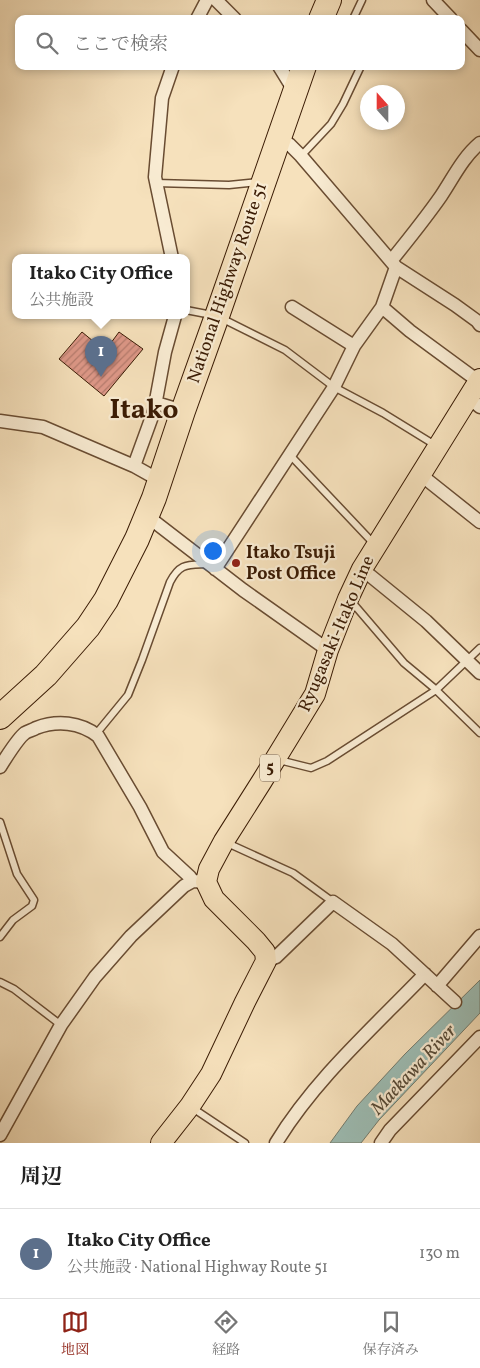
<!DOCTYPE html>
<html lang="ja">
<head>
<meta charset="utf-8">
<style>
  :root { --surface:#fff; --page:#f2f2f2; --text:#222; --muted:#767676; --line:#e0e0e0; --accent:#8f2418 }
  body { margin:0; font-family:Vollkorn,"Noto Serif JP",serif; background:var(--page); color:var(--text) }
  .compass { position:absolute; left:360px; top:85px; width:45px; height:45px; border-radius:50%; background:var(--surface); box-shadow:0 2px 8px #0003; rotate:339deg }
  .you { position:absolute; left:212px; top:550px; width:18px; height:18px; margin:-12px; border:4px solid #fff; border-radius:50%; background:#1a73e8; box-shadow:0 0 0 8px #1a73e833 }
  .badge { display:grid; place-items:center; width:32px; height:32px; border-radius:50%; background:var(--accent); color:#fff; font-size:16px; font-weight:700 }
  .pin { position:absolute; translate:-50% -41px; filter:drop-shadow(0 1px 2px #0008) }
  .pin::after { content:''; position:absolute; top:26px; width:18px; height:15px; background:inherit; clip-path:polygon(0 0,100% 0,50% 100%) }
  .popup { position:absolute; left:12px; top:254px; width:178px; height:65px; box-sizing:border-box; display:grid; place-content:center; border-radius:10px; background:var(--surface); filter:drop-shadow(0 1px 4px #0005); font-size:16px; white-space:nowrap; color:var(--muted) }
  .popup b { font-size:19px; color:var(--text) }
  .popup::after { content:''; position:absolute; left:50%; top:100%; margin-left:-10px; border:10px solid transparent; border-top-color:var(--surface) }
  .list { margin:0; padding:0; list-style:none }
  h2 { display:flex; justify-content:space-between; align-items:center; height:65px; margin:0; padding:0 20px; font-size:21px }
  h2 small { font-size:16px; font-weight:400; color:var(--muted) }
  .list li { display:grid; grid-template-columns:32px 1fr auto; gap:15px; align-items:center; box-sizing:border-box; height:90px; padding:0 20px; border-top:1px solid var(--line) }
  .list b { display:block; font-size:19px; white-space:nowrap }
  .list p { margin:0; font-size:16px; white-space:nowrap; color:var(--muted) }
  .list em { font-size:16px; font-style:normal; color:var(--muted) }
  .icon { flex:none; width:28px; height:28px; fill:none; stroke:currentColor; stroke-width:2; stroke-linecap:round; stroke-linejoin:round }
  .map { position:relative; flex:none; width:480px; height:1143px; overflow:hidden }
  .search { position:absolute; background:var(--surface); box-shadow:0 2px 8px #0003; left:15px; right:15px; top:15px; height:55px; display:flex; align-items:center; gap:12px; box-sizing:border-box; padding:0 18px; border-radius:10px; color:var(--muted); font-size:19px }
  .sheet { height:155px; background:var(--surface) }
  nav { display:flex; justify-content:space-around; align-items:center; box-sizing:border-box; height:70px; border-top:1px solid var(--line); background:var(--surface); font-size:14px; color:var(--muted) }
  nav a { display:grid; justify-items:center; gap:2px }
  nav .on { color:var(--accent) }
  .map>svg:first-child { display:block }
  .water { fill:#9dbdb4; stroke:#757c6e }
  .building { fill:url(#building-hatch); stroke:#3a1b04 }
  .lines { fill:none; stroke-linecap:round; stroke-linejoin:round }
  .lane-casing { stroke:#694c32; stroke-width:9 }
  .street-casing { stroke:#694c32; stroke-width:15 }
  .primary-casing { stroke:#3a1b04; stroke-width:22 }
  .highway-casing { stroke:#3a1b04; stroke-width:26 }
  .lane { stroke:#f9ecd3; stroke-width:6 }
  .street { stroke:#f9ecd3; stroke-width:12 }
  .primary { stroke:#f6e1bc; stroke-width:20 }
  .highway { stroke:#f6e1bc; stroke-width:24 }
  .poi-dot { fill:#8f2418; stroke:#f9ecd3; stroke-width:2 }
  .labels { text-anchor:middle; dominant-baseline:central; stroke-width:4.5; stroke-linejoin:round; paint-order:stroke }
  .shield { fill:#f9ecd3; stroke:#735a42; stroke-width:1 }
  .shield-label { font-size:16px; font-weight:bold; fill:#3a1b04 }
  .street-label { font-size:18px; fill:#3a1b04; stroke:#f9ecd3 }
  .poi-label { font-size:18px; font-weight:bold; fill:#3a1b04; stroke:#f9ecd3; text-anchor:start }
  .water-label { font-size:19px; font-style:italic; fill:#584c39; stroke:#f9ecd3 }
  .town-label { font-size:28px; font-weight:bold; fill:#3a1b04; stroke:#f9ecd3 }
</style>
</head>
<body>
<div class="map">
<svg width="480" height="1143" viewBox="0 0 480 1143">
  <defs>
    <pattern id="building-hatch" width="6" height="6" patternUnits="userSpaceOnUse" patternTransform="scale(1.25)"><rect width="6" height="6" fill="#de9888"/><path d="M-1 1l2-2M0 6l6-6M5 7l2-2" fill="none" stroke="#b57b6d"/></pattern>
  </defs>
  <rect width="100%" height="100%" fill="#f6e1bc"/>
  <filter id="stains"><feTurbulence type="fractalNoise" baseFrequency=".004" numOctaves="4"/><feColorMatrix values="0 0 0 0 .2 0 0 0 0 .09 0 0 0 0 .02 0 0 0 .5 -.17"/></filter>
  <radialGradient id="worn" r=".72"><stop offset=".6" stop-color="#630" stop-opacity="0"/><stop offset="1" stop-color="#630" stop-opacity=".3"/></radialGradient>
  <!-- water -->
  <path class="water" d="M480,980V1013L379,1120L361,1143H330L357,1106L405,1054Z"/>
  <!-- building -->
  <path class="building" d="M82,332L105,351L119,332L143,349L104,396L59,359Z"/>
  <g class="lines">
    <defs>
      <path id="lane" d="M353,19L362,0
        M301,156L331,124L343,104L361,66
        M156,183L229,185L258,182
        M186,310L217,316L285,350L334,387L383,413L435,445
        M290,455L375,545
        M351,601L404,663L434,688L480,733
        M96,734L128,695L142,660L170,582C180,563 187,565 207,564
        M279,760L311,768L327,761L436,690L480,648
        M0,822L17,874L34,900L32,906L13,920L0,937
        M225,842L293,873L333,902
        M0,982L14,989L61,1025
        M191,1107L245,1143"/>
      <path id="street" d="M216,0L235,19
        M433,0L451,19
        M197,19L207,0
        M461,30L480,50
        M279,66L295,92
        M280,138L290,145L301,156L396,267L455,305L477,321L480,325
        M172,258L155,177L162,98L173,66
        M391,261C408,240 425,219 441,196C453,178 463,157 480,143
        M292,307L354,346
        M382,307L410,331L478,381
        M468,397L480,407
        M156,403L183,411
        M0,421L43,427L134,466L159,480
        M134,466L154,411L165,352L175,316
        M421,475L480,522
        M147,516L243,590L328,650
        M215,569L334,387L354,346L382,307L396,267
        M362,569L426,621L480,673
        M0,767C5,759 18,738 25,733C28,731 33,730 36,728C57,720 80,722 98,736L140,807L163,852L190,877L193,881
        M266,961L276,957L333,902L392,944L455,1002
        M437,986L480,936
        M0,1135L61,1025L95,977L131,936L184,886L193,881L206,882
        M276,1143C315,1079 373,1028 425,974
        M381,1143L390,1130L480,1037"/>
      <path id="primary" d="M161,1143L190,1106L211,1074L245,1002L266,961L265,952L256,941L214,899L206,882L209,869L224,841L262,781L315,694L328,650L348,599L362,569L480,379"/>
      <path id="highway" d="M321,19L329,0
        M0,717L46,675L88,627L106,600L137,539L154,498L183,411L217,316L304,66"/>
    </defs>
    <!-- lane casing -->
    <use href="#lane" class="lane-casing"/>
    <!-- street casing -->
    <use href="#street" class="street-casing"/>
    <!-- primary casing -->
    <use href="#primary" class="primary-casing"/>
    <!-- highway casing -->
    <use href="#highway" class="highway-casing"/>
    <!-- lane -->
    <use href="#lane" class="lane"/>
    <!-- street -->
    <use href="#street" class="street"/>
    <!-- primary -->
    <use href="#primary" class="primary"/>
    <!-- highway -->
    <use href="#highway" class="highway"/>
  </g>
  <!-- markers -->
  <circle class="poi-dot" cx="236" cy="563" r="5"/>
  <g class="labels">
    <!-- shield labels -->
    <rect class="shield" x="260" y="754.5" width="20" height="27" rx="4"/>
    <g class="shield-label">
      <text x="270" y="768">5</text>
    </g>
    <!-- street labels -->
    <g class="street-label">
      <text transform="translate(228 283) rotate(-71)">National Highway Route 51</text>
      <text transform="translate(337 634) rotate(-67)">Ryugasaki-Itako Line</text>
    </g>
    <!-- poi labels -->
    <g class="poi-label">
      <text x="246" y="553">Itako Tsuji<tspan x="246" dy="21">Post Office</tspan></text>
    </g>
    <!-- water labels -->
    <g class="water-label">
      <text transform="translate(414 1070) rotate(-47)">Maekawa River</text>
    </g>
    <!-- town labels -->
    <g class="town-label">
      <text x="144" y="410">Itako</text>
    </g>
  </g>
  <rect width="100%" height="100%" filter="url(#stains)"/>
  <rect width="100%" height="100%" fill="url(#worn)"/>
</svg>
<svg class="compass" viewBox="-18 -18 36 36"><path d="M0-13l5 13h-10z" fill="#e53935"/><path d="M0 13l5-13h-10z" fill="#767676"/></svg>
<div class="you"></div>
<div class="pin badge" style="left:101px;top:377px;background:#5c6f8a">1</div>
<div class="popup"><b>Itako City Office</b>公共施設</div>
<div class="search"><svg class="icon" aria-label="search" viewBox="0 0 24 24"><circle cx="10" cy="10" r="6"/><path d="M15 15l6 6"/></svg>ここで検索</div>
</div>
<section class="sheet">
<h2>周辺<small></small></h2>
<ul class="list">
<li><span class="badge" style="background:#5c6f8a">1</span><div><b>Itako City Office</b><p>公共施設 · National Highway Route 51</p></div><em>130 m</em></li>
</ul>
</section>
<nav>
<a class="on"><svg class="icon" aria-label="map" viewBox="0 0 24 24"><path d="M3 6l6-2 6 2 6-2v14l-6 2-6-2-6 2zM9 4v14M15 6v14"/></svg>地図</a>
<a><svg class="icon" aria-label="directions" viewBox="0 0 24 24"><path d="M12 3l9 9-9 9-9-9zM9 14v-3h6M13 9l2 2-2 2"/></svg>経路</a>
<a><svg class="icon" aria-label="saved" viewBox="0 0 24 24"><path d="M7 4h10v16l-5-4-5 4z"/></svg>保存済み</a>
</nav>
</body>
</html>
